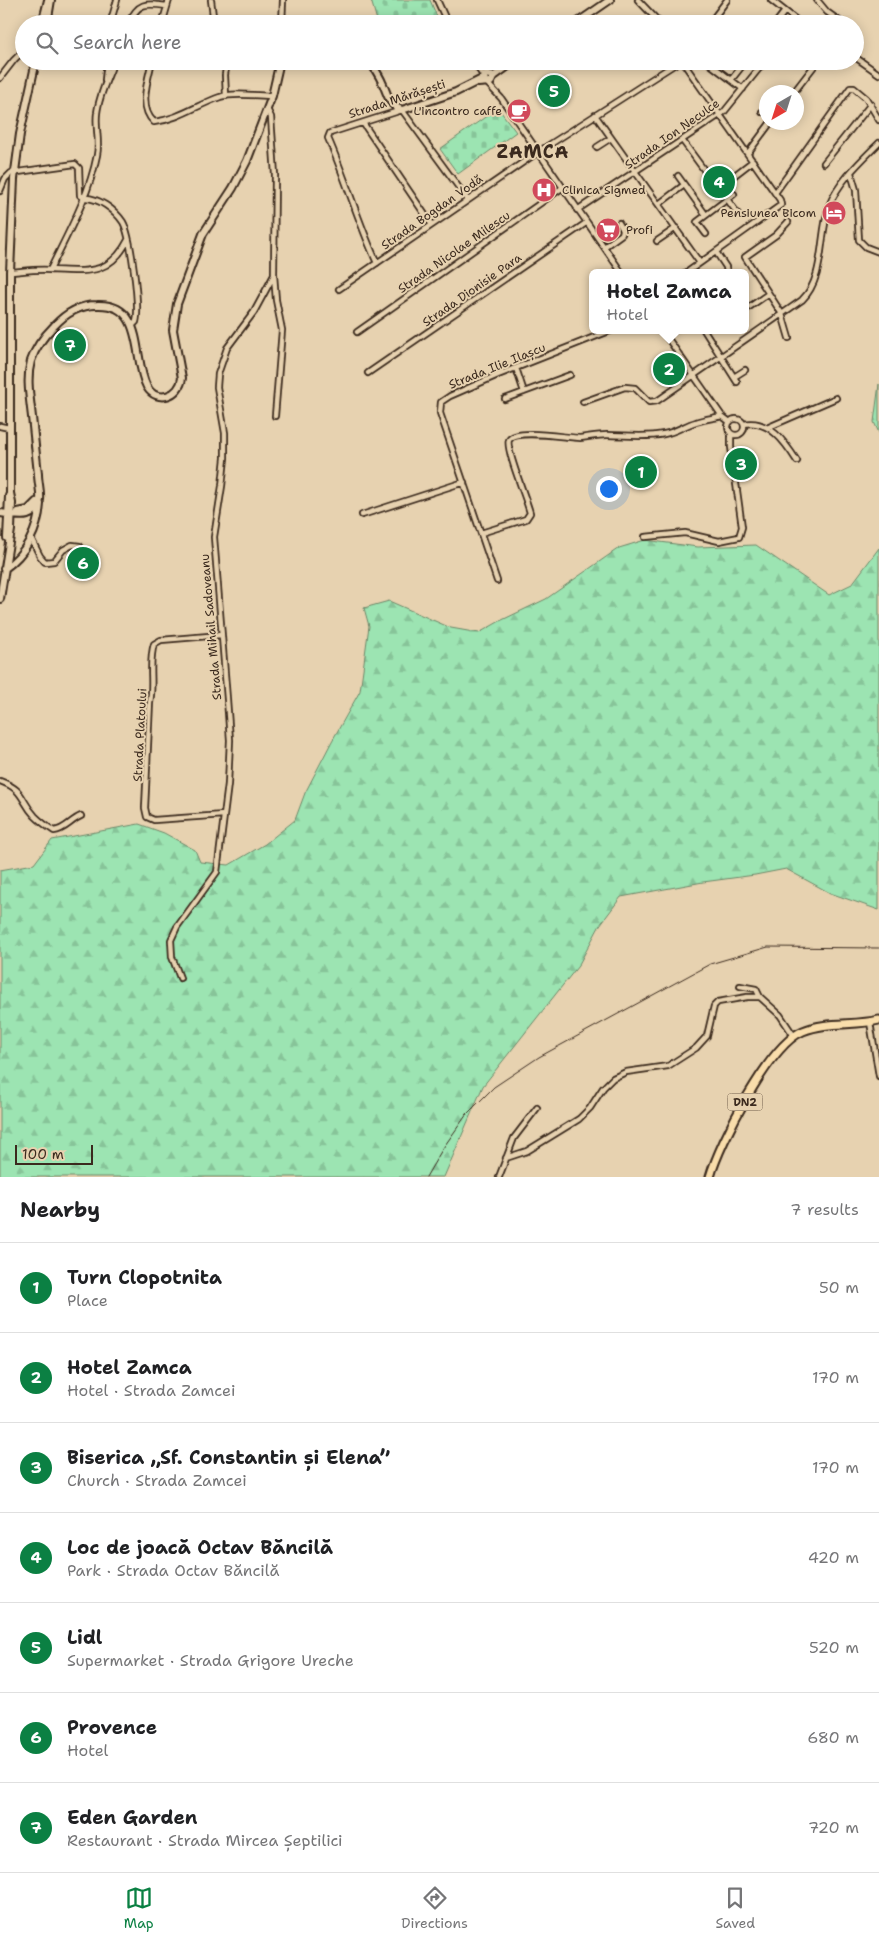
<!DOCTYPE html>
<html lang="en">
<head>
<meta charset="utf-8">
<style>
  :root { --surface:#fff; --page:#f6f6f6; --text:#202124; --muted:#757577; --line:#e0e0e0; --accent:#0b8043 }
  body { margin:0; font-family:"Shantell Sans",sans-serif; background:var(--page); color:var(--text) }
  .compass { position:absolute; left:759px; top:85px; width:45px; height:45px; border-radius:50%; background:var(--surface); box-shadow:0 2px 12px #0003; rotate:219deg }
  .scale { position:absolute; left:15px; bottom:12px; width:78px; box-sizing:border-box; padding-left:5px; border:2px solid #3b2a1e; border-top:0; font-size:14px; line-height:18px; white-space:nowrap; color:#3b2a1e; -webkit-text-stroke:4px #e7d2b0; paint-order:stroke }
  .you { position:absolute; left:608px; top:488px; width:18px; height:18px; margin:-12px; border:4px solid #fff; border-radius:50%; background:#1a73e8; box-shadow:0 0 0 8px #1a73e833 }
  .badge { display:grid; place-items:center; width:32px; height:32px; border-radius:50%; background:var(--accent); color:#fff; font-size:16px; font-weight:700 }
  .pin { position:absolute; translate:-50% -50%; border:2px solid #fff; box-shadow:0 1px 5px #0006 }
  .popup { position:absolute; left:589px; top:269px; width:160px; height:65px; box-sizing:border-box; display:grid; place-content:center; border-radius:8px; background:var(--surface); filter:drop-shadow(0 1px 4px #0005); font-size:16px; white-space:nowrap; color:var(--muted) }
  .popup b { font-size:19px; color:var(--text) }
  .popup::after { content:''; position:absolute; left:50%; top:100%; margin-left:-10px; border:10px solid transparent; border-top-color:var(--surface) }
  .list { margin:0; padding:0; list-style:none }
  h2 { display:flex; justify-content:space-between; align-items:center; height:65px; margin:0; padding:0 20px; font-size:21px }
  h2 small { font-size:16px; font-weight:400; color:var(--muted) }
  .list li { display:grid; grid-template-columns:32px 1fr auto; gap:15px; align-items:center; box-sizing:border-box; height:90px; padding:0 20px; border-top:1px solid var(--line) }
  .list b { display:block; font-size:19px; white-space:nowrap }
  .list p { margin:0; font-size:16px; white-space:nowrap; color:var(--muted) }
  .list em { font-size:16px; font-style:normal; color:var(--muted) }
  .icon { flex:none; width:28px; height:28px; fill:none; stroke:currentColor; stroke-width:2; stroke-linecap:round; stroke-linejoin:round }
  .map { position:relative; flex:none; width:879px; height:1177px; overflow:hidden }
  .search { position:absolute; background:var(--surface); box-shadow:0 2px 12px #0003; left:15px; right:15px; top:15px; height:55px; display:flex; align-items:center; gap:12px; box-sizing:border-box; padding:0 18px; border-radius:28px; color:var(--muted); font-size:19px }
  .sheet { height:695px; background:var(--surface) }
  nav { display:flex; justify-content:space-around; align-items:center; box-sizing:border-box; height:70px; border-top:1px solid var(--line); background:var(--surface); font-size:14px; color:var(--muted) }
  nav a { display:grid; justify-items:center; gap:2px }
  nav .on { color:var(--accent) }
  .map>svg:first-child { display:block }
  .forest { fill:url(#forest-firs); stroke:#6c8768 }
  .cemetery { fill:url(#cemetery-stones); stroke:#6c8768 }
  .park { fill:url(#park-tufts); stroke:#6c8768 }
  .lines { fill:none; stroke-linecap:round; stroke-linejoin:round }
  .street-casing { stroke:#3b2a1e; stroke-width:8 }
  .secondary-casing { stroke:#3b2a1e; stroke-width:10 }
  .primary-casing { stroke:#3b2a1e; stroke-width:11 }
  .street { stroke:#e7d2b0; stroke-width:4.5 }
  .secondary { stroke:#e7d2b0; stroke-width:6 }
  .primary { stroke:#f9ddab; stroke-width:7 }
  .rail { stroke:#3b2a1e; stroke-width:1 }
  .labels { text-anchor:middle; dominant-baseline:central; stroke-width:4; stroke-linejoin:round; paint-order:stroke }
  .shield { fill:#e7d2b0; stroke:#6f5c4a; stroke-width:1 }
  .shield-label { font-size:11px; font-weight:bold; fill:#3b2a1e }
  .street-label { font-size:12px; fill:#3b2a1e; stroke:#e7d2b0 }
  .poi-label { font-size:12px; fill:#3b2a1e; stroke:#e7d2b0; text-anchor:end }
  .district-label { font-size:18px; font-weight:bold; letter-spacing:1px; fill:#3b2a1e; stroke:#e7d2b0 }
</style>
</head>
<body>
<div class="map">
<svg width="879" height="1177" viewBox="0 0 879 1177">
  <defs>
    <pattern id="forest-firs" width="22" height="20" patternUnits="userSpaceOnUse" patternTransform="scale(1.25)"><rect width="22" height="20" fill="#9ce4b2"/><path d="M5 1l3.5 6h-7zM16 11l3.5 6h-7z" fill="#87c499"/></pattern>
    <pattern id="cemetery-stones" width="16" height="16" patternUnits="userSpaceOnUse" patternTransform="scale(1.25)"><rect width="16" height="16" fill="#9ce4b2"/><path d="M2 7V4a2 2 0 0 1 4 0v3zM10 15v-3a2 2 0 0 1 4 0v3z" fill="#87c499"/></pattern>
    <pattern id="park-tufts" width="24" height="20" patternUnits="userSpaceOnUse" patternTransform="scale(1.25)"><rect width="24" height="20" fill="#9ce4b2"/><path d="M3 7l-1-3M5 7V3M7 7l1-3M15 17l-1-3M17 17v-4M19 17l1-3" fill="none" stroke="#87c499"/></pattern>
  </defs>
  <rect width="100%" height="100%" fill="#e7d2b0"/>
  <filter id="ink" filterUnits="userSpaceOnUse"><feTurbulence type="fractalNoise" baseFrequency=".02" numOctaves="2"/><feDisplacementMap in="SourceGraphic" scale="10" xChannelSelector="R" yChannelSelector="G"/><feConvolveMatrix kernelMatrix="1 2 1 2 8 2 1 2 1" color-interpolation-filters="sRGB"/></filter>
  <g filter="url(#ink)">
    <!-- forest -->
    <path class="forest" d="M879,384V433L874,422Z
      M645,540L698,547L756,545L829,595L852,584L879,548V910L830,893L786,869L755,875L703,882L621,897L600,925L578,966L483,1086L444,1177H0V870L34,864L52,840L139,824L164,833L195,850L200,862L229,865L265,844L295,820L305,793L332,741L360,691L369,626L364,608L389,601L451,628L479,633L500,621L546,599L619,548Z"/>
    <!-- cemetery -->
    <path class="cemetery" d="M371,0H430L440,24H378Z
      M498,108L516,132L458,174L440,149Z"/>
    <!-- park -->
    <path class="park" d="M718,171L728,186L719,192L709,177Z"/>
    <g class="lines">
      <defs>
        <path id="street" d="M211,0L214,24
          M437,0L448,24
          M638,0L661,24
          M771,0L795,19L794,24
          M817,0L827,12L841,22L840,24
          M110,24L117,0
          M128,24C138,2 145,3 167,6
          M162,24L169,0
          M282,24L283,0
          M709,24L727,0
          M775,24L785,11
          M855,57L879,74
          M152,61C148,79 138,108 154,122C179,119 197,105 220,97C233,92 258,96 272,96
          M473,61L484,77
          M682,61L780,200L781,205L686,273
          M710,61V64L743,89
          M0,78L14,60L24,50
          M105,80L107,61
          M731,80L746,61
          M487,83L501,98L622,273
          M794,92L818,61
          M226,96L225,75L227,61
          M267,109L271,117L275,175L274,275L276,300L282,330L275,416
          M762,112L766,111
          M595,115L700,263
          M363,123L432,225
          M682,140L707,174
          M597,147L611,138
          M748,153L771,122
          M824,163L871,104
          M851,173L856,190L859,240L866,247L879,252
          M722,175L727,181L753,161
          M678,176L706,215
          M0,191L5,179L11,173L75,164L79,168L80,195L84,198
          M775,193L850,88H854L866,98L879,120
          M84,198C98,197 115,210 123,222C131,236 140,306 136,322L132,326
          M727,199L738,214
          M659,204L684,185
          M577,210L724,112L765,61
          M788,222L776,235L745,257L782,314L789,338
          M706,234L697,222L734,194
          M657,241L676,228
          M604,247L622,234L623,230L619,223
          M716,252L726,267L727,273
          M377,263C358,222 346,179 328,138L330,133L402,110L468,200
          M50,270C68,233 89,196 97,155C100,141 95,127 97,113C99,95 108,78 114,61
          M10,272C23,271 37,269 50,270C85,271 109,277 128,240
          M339,289L538,152L680,61
          M745,310L768,294
          M662,330L722,416L730,422
          M704,330L737,382
          M357,332L562,188
          M516,368L524,392
          M368,373L586,223
          M734,377L745,370
          M505,399L570,375
          M583,402L625,387L635,388L649,402L657,401L802,300C825,278 819,236 829,206C838,182 861,161 879,143
          M728 427a8 8 0 1 1 16 0a8 8 0 1 1-16 0Z
          M744,424C769,419 785,442 797,461
          M0,426L9,428
          M769,427L836,398
          M362,515L464,482
          M481,533L526,519L530,513C527,500 505,448 509,440C516,428 567,438 580,438C589,437 598,435 607,435C625,435 646,438 664,434C676,432 685,425 696,422C704,419 714,418 722,416
          M645,537L685,533L719,541L739,537L742,527L731,447V434
          M31,538L40,556L45,562L54,561L63,550L72,545L80,546L83,553
          M497,581L440,413L441,402L450,396L498,375L612,330
          M221,635L161,640L154,644C148,663 154,683 150,702L145,808L147,817L154,820L224,815
          M0,781C25,790 20,800 35,816C41,822 48,827 54,831C65,830 71,820 81,816
          M180,978L172,957L171,940L177,927L217,872L228,784L230,740L227,699L214,537L222,486L225,458V433L217,387L218,374L227,348L254,312L274,275
          M740,986L756,989L760,997
          M870,1022L879,1076
          M506,1158L527,1151L579,1119L590,1108L603,1088L613,1078L626,1072L668,1066L696,1048L707,1036L714,1006L718,1002L747,997H760L780,1015L794,1036
          M499,1177L514,1138L537,1108"/>
        <path id="secondary" d="M42,24L48,0
          M47,24L51,0
          M575,24L610,0
          M370,61C374,68 379,75 382,82C388,94 388,105 402,110L456,92L484,78
          M493,77L515,61
          M478,83L491,82L493,78L492,75L485,74L484,77L485,81
          M18,512L28,510L36,502
          M0,513C18,515 32,523 40,500C41,491 38,483 38,474C36,455 34,436 32,417C30,398 26,379 31,361C35,348 45,335 54,326C65,314 80,305 97,305C146,303 132,359 147,387C157,404 180,396 182,378L173,330L177,304L203,234L233,188L247,161L272,96L280,61
          M7,538L9,496
          M4,569C26,554 38,530 40,504
          M0,599L11,530L12,503L10,493V272L14,179L20,134L36,61"/>
        <path id="primary" d="M710,1177C720,1142 769,1045 803,1031C827,1021 854,1026 879,1020"/>
      </defs>
      <!-- street casing -->
      <use href="#street" class="street-casing"/>
      <!-- secondary casing -->
      <use href="#secondary" class="secondary-casing"/>
      <!-- primary casing -->
      <use href="#primary" class="primary-casing"/>
      <!-- street -->
      <use href="#street" class="street"/>
      <!-- secondary -->
      <use href="#secondary" class="secondary"/>
      <!-- primary -->
      <use href="#primary" class="primary"/>
      <!-- rail -->
      <path class="rail" d="M426,1177L443,1148L467,1114L494,1087L539,1057L710,964L768,947L879,948"/>
    </g>
  </g>
  <!-- icons -->
  <defs>
    <symbol id="cafe-disc" viewBox="-11 -11 22 22"><circle r="9.5" fill="#d1495b" stroke="#e7d2b0"/><path d="M-5.5-4.5H6V0H3Q3 3.5 0 3.5H-2.5Q-5.5 3.5-5.5 0ZM3-3.2v2h1.7v-2ZM-6 4.5H4V6H-6Z" fill="#fff"/></symbol>
    <symbol id="hospital-disc" viewBox="-11 -11 22 22"><circle r="9.5" fill="#d1495b" stroke="#e7d2b0"/><path d="M-5-5h3v3.5h4V-5h3V5h-3V1.5h-4V5h-3Z" fill="#fff"/></symbol>
    <symbol id="hotel-disc" viewBox="-11 -11 22 22"><circle r="9.5" fill="#d1495b" stroke="#e7d2b0"/><path d="M-6-4.5h1.5V1H6V5H4.5V3h-9V5H-6ZM-4 0a1.8 1.8 0 1 1 3.6 0ZM.5 0V-2.5h3Q6-2.5 6 0Z" fill="#fff"/></symbol>
    <symbol id="supermarket-disc" viewBox="-11 -11 22 22"><circle r="9.5" fill="#d1495b" stroke="#e7d2b0"/><path d="M-6-5.5h2.5l.6 2H6L4.5 2H-2.5L-4.4-4H-6ZM-1.5 3.2a1.3 1.3 0 1 0 .1 0ZM3 3.2a1.3 1.3 0 1 0 .1 0Z" fill="#fff"/></symbol>
  </defs>
  <g fill-rule="evenodd">
    <use href="#cafe-disc" x="505" y="97" width="28" height="28"/>
    <use href="#hospital-disc" x="530" y="176" width="28" height="28"/>
    <use href="#hotel-disc" x="820" y="199" width="28" height="28"/>
    <use href="#supermarket-disc" x="594" y="216" width="28" height="28"/>
  </g>
  <g class="labels">
    <!-- shield labels -->
    <rect class="shield" x="727.5" y="1093.5" width="35" height="17" rx="4"/>
    <g class="shield-label">
      <text x="745" y="1102">DN2</text>
    </g>
    <!-- street labels -->
    <g class="street-label">
      <text transform="translate(397 99) rotate(-18)">Strada Mărășești</text>
      <text transform="translate(672 134) rotate(-35)">Strada Ion Neculce</text>
      <text transform="translate(432 212) rotate(-35)">Strada Bogdan Vodă</text>
      <text transform="translate(454 252) rotate(-35)">Strada Nicolae Milescu</text>
      <text transform="translate(472 290) rotate(-35)">Strada Dionisie Para</text>
      <text transform="translate(497 366) rotate(-22)">Strada Ilie Ilașcu</text>
      <text transform="translate(211 627) rotate(-95)">Strada Mihail Sadoveanu</text>
      <text transform="translate(140 735) rotate(-87)">Strada Platoului</text>
    </g>
    <!-- poi labels -->
    <g class="poi-label">
      <text x="502" y="111">L'incontro caffe</text>
      <text x="562" y="190" text-anchor="start">Clinica Sigmed</text>
      <text x="816" y="213">Pensiunea Bicom</text>
      <text x="626" y="230" text-anchor="start">Profi</text>
    </g>
    <!-- district labels -->
    <g class="district-label">
      <text x="533" y="152">ZAMCA</text>
    </g>
  </g>
</svg>
<svg class="compass" viewBox="-18 -18 36 36"><path d="M0-13l5 13h-10z" fill="#e53935"/><path d="M0 13l5-13h-10z" fill="#757577"/></svg>
<div class="scale">100 m</div>
<div class="you"></div>
<div class="pin badge" style="left:641px;top:472px">1</div>
<div class="pin badge" style="left:669px;top:369px">2</div>
<div class="popup"><b>Hotel Zamca</b>Hotel</div>
<div class="pin badge" style="left:741px;top:464px">3</div>
<div class="pin badge" style="left:719px;top:182px">4</div>
<div class="pin badge" style="left:554px;top:91px">5</div>
<div class="pin badge" style="left:83px;top:563px">6</div>
<div class="pin badge" style="left:70px;top:345px">7</div>
<div class="search"><svg class="icon" aria-label="search" viewBox="0 0 24 24"><circle cx="10" cy="10" r="6"/><path d="M15 15l6 6"/></svg>Search here</div>
</div>
<section class="sheet">
<h2>Nearby<small>7 results</small></h2>
<ul class="list">
<li><span class="badge">1</span><div><b>Turn Clopotnita</b><p>Place</p></div><em>50 m</em></li>
<li><span class="badge">2</span><div><b>Hotel Zamca</b><p>Hotel · Strada Zamcei</p></div><em>170 m</em></li>
<li><span class="badge">3</span><div><b>Biserica „Sf. Constantin și Elena”</b><p>Church · Strada Zamcei</p></div><em>170 m</em></li>
<li><span class="badge">4</span><div><b>Loc de joacă Octav Băncilă</b><p>Park · Strada Octav Băncilă</p></div><em>420 m</em></li>
<li><span class="badge">5</span><div><b>Lidl</b><p>Supermarket · Strada Grigore Ureche</p></div><em>520 m</em></li>
<li><span class="badge">6</span><div><b>Provence</b><p>Hotel</p></div><em>680 m</em></li>
<li><span class="badge">7</span><div><b>Eden Garden</b><p>Restaurant · Strada Mircea Șeptilici</p></div><em>720 m</em></li>
</ul>
</section>
<nav>
<a class="on"><svg class="icon" aria-label="map" viewBox="0 0 24 24"><path d="M3 6l6-2 6 2 6-2v14l-6 2-6-2-6 2zM9 4v14M15 6v14"/></svg>Map</a>
<a><svg class="icon" aria-label="directions" viewBox="0 0 24 24"><path d="M12 3l9 9-9 9-9-9zM9 14v-3h6M13 9l2 2-2 2"/></svg>Directions</a>
<a><svg class="icon" aria-label="saved" viewBox="0 0 24 24"><path d="M7 4h10v16l-5-4-5 4z"/></svg>Saved</a>
</nav>
</body>
</html>
